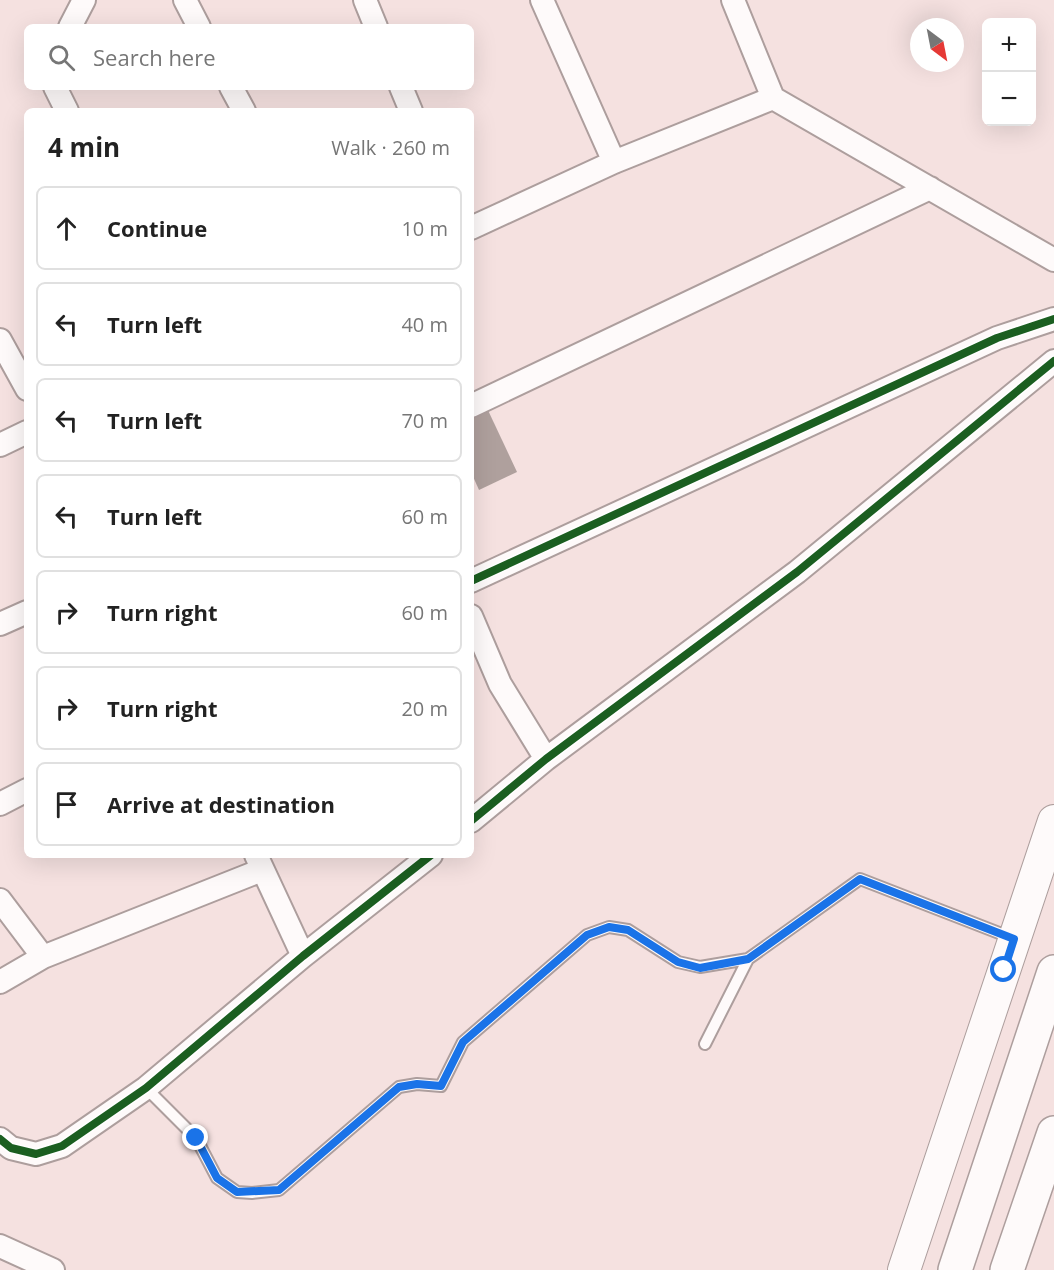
<!DOCTYPE html>
<html lang="en">
<head>
<meta charset="utf-8">
<style>
  :root { --surface:#fff; --page:#f6f6f6; --text:#222; --muted:#767676; --line:#e0e0e0 }
  body { margin:0; font-family:"Open Sans",sans-serif; background:var(--page); color:var(--text) }
  .controls { position:absolute; right:18px; top:18px; display:grid; overflow:hidden; border-radius:9px; box-shadow:0 6px 24px #0002 }
  .controls button { width:54px; height:54px; display:grid; place-items:center; padding:0; border:0; border-bottom:2px solid var(--line); background:var(--surface); color:var(--text); font:30px sans-serif }
  .compass { position:absolute; left:910px; top:18px; width:54px; height:54px; border-radius:50%; background:var(--surface); box-shadow:0 6px 24px #0002; rotate:148deg }
  .stop { position:absolute; width:18px; height:18px; margin:-14px; border:4px solid #1a73e8; border-radius:50%; background:#fff }
  .stop.end { background:#1a73e8; border-color:#fff; box-shadow:0 2px 6px #0008 }
  .list { margin:0; padding:0; list-style:none }
  h2 { display:flex; justify-content:space-between; align-items:center; height:78px; margin:0; padding:0 24px; font-size:26px }
  h2 small { font-size:20px; font-weight:400; color:var(--muted) }
  .list li { display:grid; grid-template-columns:39px 1fr auto; gap:18px; align-items:center; box-sizing:border-box; height:84px; margin:0 12px 12px; padding:0 12px; border:2px solid var(--line); border-radius:9px }
  .list b { display:block; font-size:22px; white-space:nowrap }
  .list em { font-size:20px; font-style:normal; color:var(--muted) }
  .icon { flex:none; width:33px; height:33px; fill:none; stroke:currentColor; stroke-width:2; stroke-linecap:round; stroke-linejoin:round }
  .map { position:relative; flex:none; width:1054px; height:1270px; overflow:hidden }
  .search { position:absolute; background:var(--surface); box-shadow:0 6px 24px #0002; left:24px; top:24px; width:450px; height:66px; display:flex; align-items:center; gap:15px; box-sizing:border-box; padding:0 21px; border-radius:9px; color:var(--muted); font-size:22px }
  .panel { position:absolute; background:var(--surface); box-shadow:0 6px 24px #0002; left:24px; top:108px; width:450px; height:750px; border-radius:9px }
  .map>svg:first-child { display:block }
  .building { fill:#afa09d }
  .lines { fill:none; stroke-linecap:round; stroke-linejoin:round }
  .lane-casing { stroke:#ad9e9d; stroke-width:14 }
  .street-casing { stroke:#ad9e9d; stroke-width:26 }
  .secondary-casing { stroke:#ad9e9d; stroke-width:34 }
  .highway-casing { stroke:#ad9e9d; stroke-width:36 }
  .lane { stroke:#fefafa; stroke-width:10 }
  .street { stroke:#fefafa; stroke-width:22 }
  .secondary { stroke:#fefafa; stroke-width:32 }
  .highway { stroke:#fefafa; stroke-width:33 }
  .cycleway-casing { stroke:#fff; stroke-width:11 }
  .cycleway { stroke:#1b5e20; stroke-width:8 }
  .route { stroke:#1a73e8; stroke-width:8 }
</style>
</head>
<body>
<div class="map">
<svg width="1054" height="1270" viewBox="0 0 1054 1270">
  <rect width="100%" height="100%" fill="#f5e1e0"/>
  <!-- building -->
  <path class="building" d="M486,406L517,472L479,490L471,472V413Z"/>
  <g class="lines">
    <defs>
      <path id="lane" d="M705,1044L748,959
        M146,1088L196,1138L217,1178L237,1192L252,1193L279,1190L399,1087L417,1084L441,1086L463,1042L587,935L609,927L628,930L678,962L700,967L748,959L860,879L1012,938"/>
      <path id="street" d="M185,0L199,27
        M365,0L376,27
        M542,0L614,162
        M733,0L773,98L1054,260
        M70,27L84,0
        M55,87L67,111
        M231,87L244,111
        M401,87L411,111
        M471,228L614,162L773,98
        M0,340L27,389
        M471,406L930,188
        M0,445L27,432
        M471,581L997,338L1054,319
        M471,616L500,684L546,759
        M0,624L27,612
        M0,804L27,790
        M471,821L546,759L797,572L1054,361
        M256,855L303,956
        M0,900L43,957L0,982
        M43,957L262,870
        M0,1139L11,1148L36,1154L62,1146L146,1088L303,956L431,855
        M0,1246L53,1270"/>
      <path id="secondary" d="M904,1270L1054,821"/>
      <path id="highway" d="M955,1270L1054,972
        M1007,1270L1054,1133"/>
    </defs>
    <!-- lane casing -->
    <use href="#lane" class="lane-casing"/>
    <!-- street casing -->
    <use href="#street" class="street-casing"/>
    <!-- secondary casing -->
    <use href="#secondary" class="secondary-casing"/>
    <!-- highway casing -->
    <use href="#highway" class="highway-casing"/>
    <!-- lane -->
    <use href="#lane" class="lane"/>
    <!-- street -->
    <use href="#street" class="street"/>
    <!-- secondary -->
    <use href="#secondary" class="secondary"/>
    <!-- highway -->
    <use href="#highway" class="highway"/>
    <defs>
      <path id="cycleway" d="M471,581L997,338L1054,319
        M471,821L546,759L797,572L1054,361
        M0,1139L11,1148L36,1154L62,1146L146,1088L303,956L431,855"/>
    </defs>
    <!-- cycleway casing -->
    <use href="#cycleway" class="cycleway-casing"/>
    <!-- cycleway -->
    <use href="#cycleway" class="cycleway"/>
  </g>
  <g class="lines">
    <!-- route -->
    <path class="route" d="M196,1138L217,1178L237,1192L279,1190L399,1087L417,1084L441,1086L463,1042L587,935L609,927L628,930L678,962L700,968L748,959L860,879L1014,939L1004,970"/>
  </g>
</svg>
<div class="controls">
<button>+</button>
<button>−</button>
</div>
<svg class="compass" viewBox="-18 -18 36 36"><path d="M0-13l5 13h-10z" fill="#e53935"/><path d="M0 13l5-13h-10z" fill="#767676"/></svg>
<div class="stop" style="left:1004px;top:970px"></div>
<div class="stop end" style="left:196px;top:1138px"></div>
<div class="search"><svg class="icon" aria-label="search" viewBox="0 0 24 24"><circle cx="10" cy="10" r="6"/><path d="M15 15l6 6"/></svg>Search here</div>
<section class="panel">
<h2>4 min<small>Walk · 260 m</small></h2>
<ul class="list">
<li><svg class="icon" aria-label="ahead" viewBox="0 0 24 24"><path d="M12 20V5M6 11l6-6 6 6"/></svg><div><b>Continue</b></div><em>10 m</em></li>
<li><svg class="icon" aria-label="left" viewBox="0 0 24 24"><path d="M17 20v-9H6M10 6l-5 5 5 5"/></svg><div><b>Turn left</b></div><em>40 m</em></li>
<li><svg class="icon" aria-label="left" viewBox="0 0 24 24"><path d="M17 20v-9H6M10 6l-5 5 5 5"/></svg><div><b>Turn left</b></div><em>70 m</em></li>
<li><svg class="icon" aria-label="left" viewBox="0 0 24 24"><path d="M17 20v-9H6M10 6l-5 5 5 5"/></svg><div><b>Turn left</b></div><em>60 m</em></li>
<li><svg class="icon" aria-label="right" viewBox="0 0 24 24"><path d="M7 20v-9h11M14 6l5 5-5 5"/></svg><div><b>Turn right</b></div><em>60 m</em></li>
<li><svg class="icon" aria-label="right" viewBox="0 0 24 24"><path d="M7 20v-9h11M14 6l5 5-5 5"/></svg><div><b>Turn right</b></div><em>20 m</em></li>
<li><svg class="icon" aria-label="arrive" viewBox="0 0 24 24"><path d="M6 21V4h12l-3 4 3 4H6"/></svg><div><b>Arrive at destination</b></div></li>
</ul>
</section>
</div>
</body>
</html>
